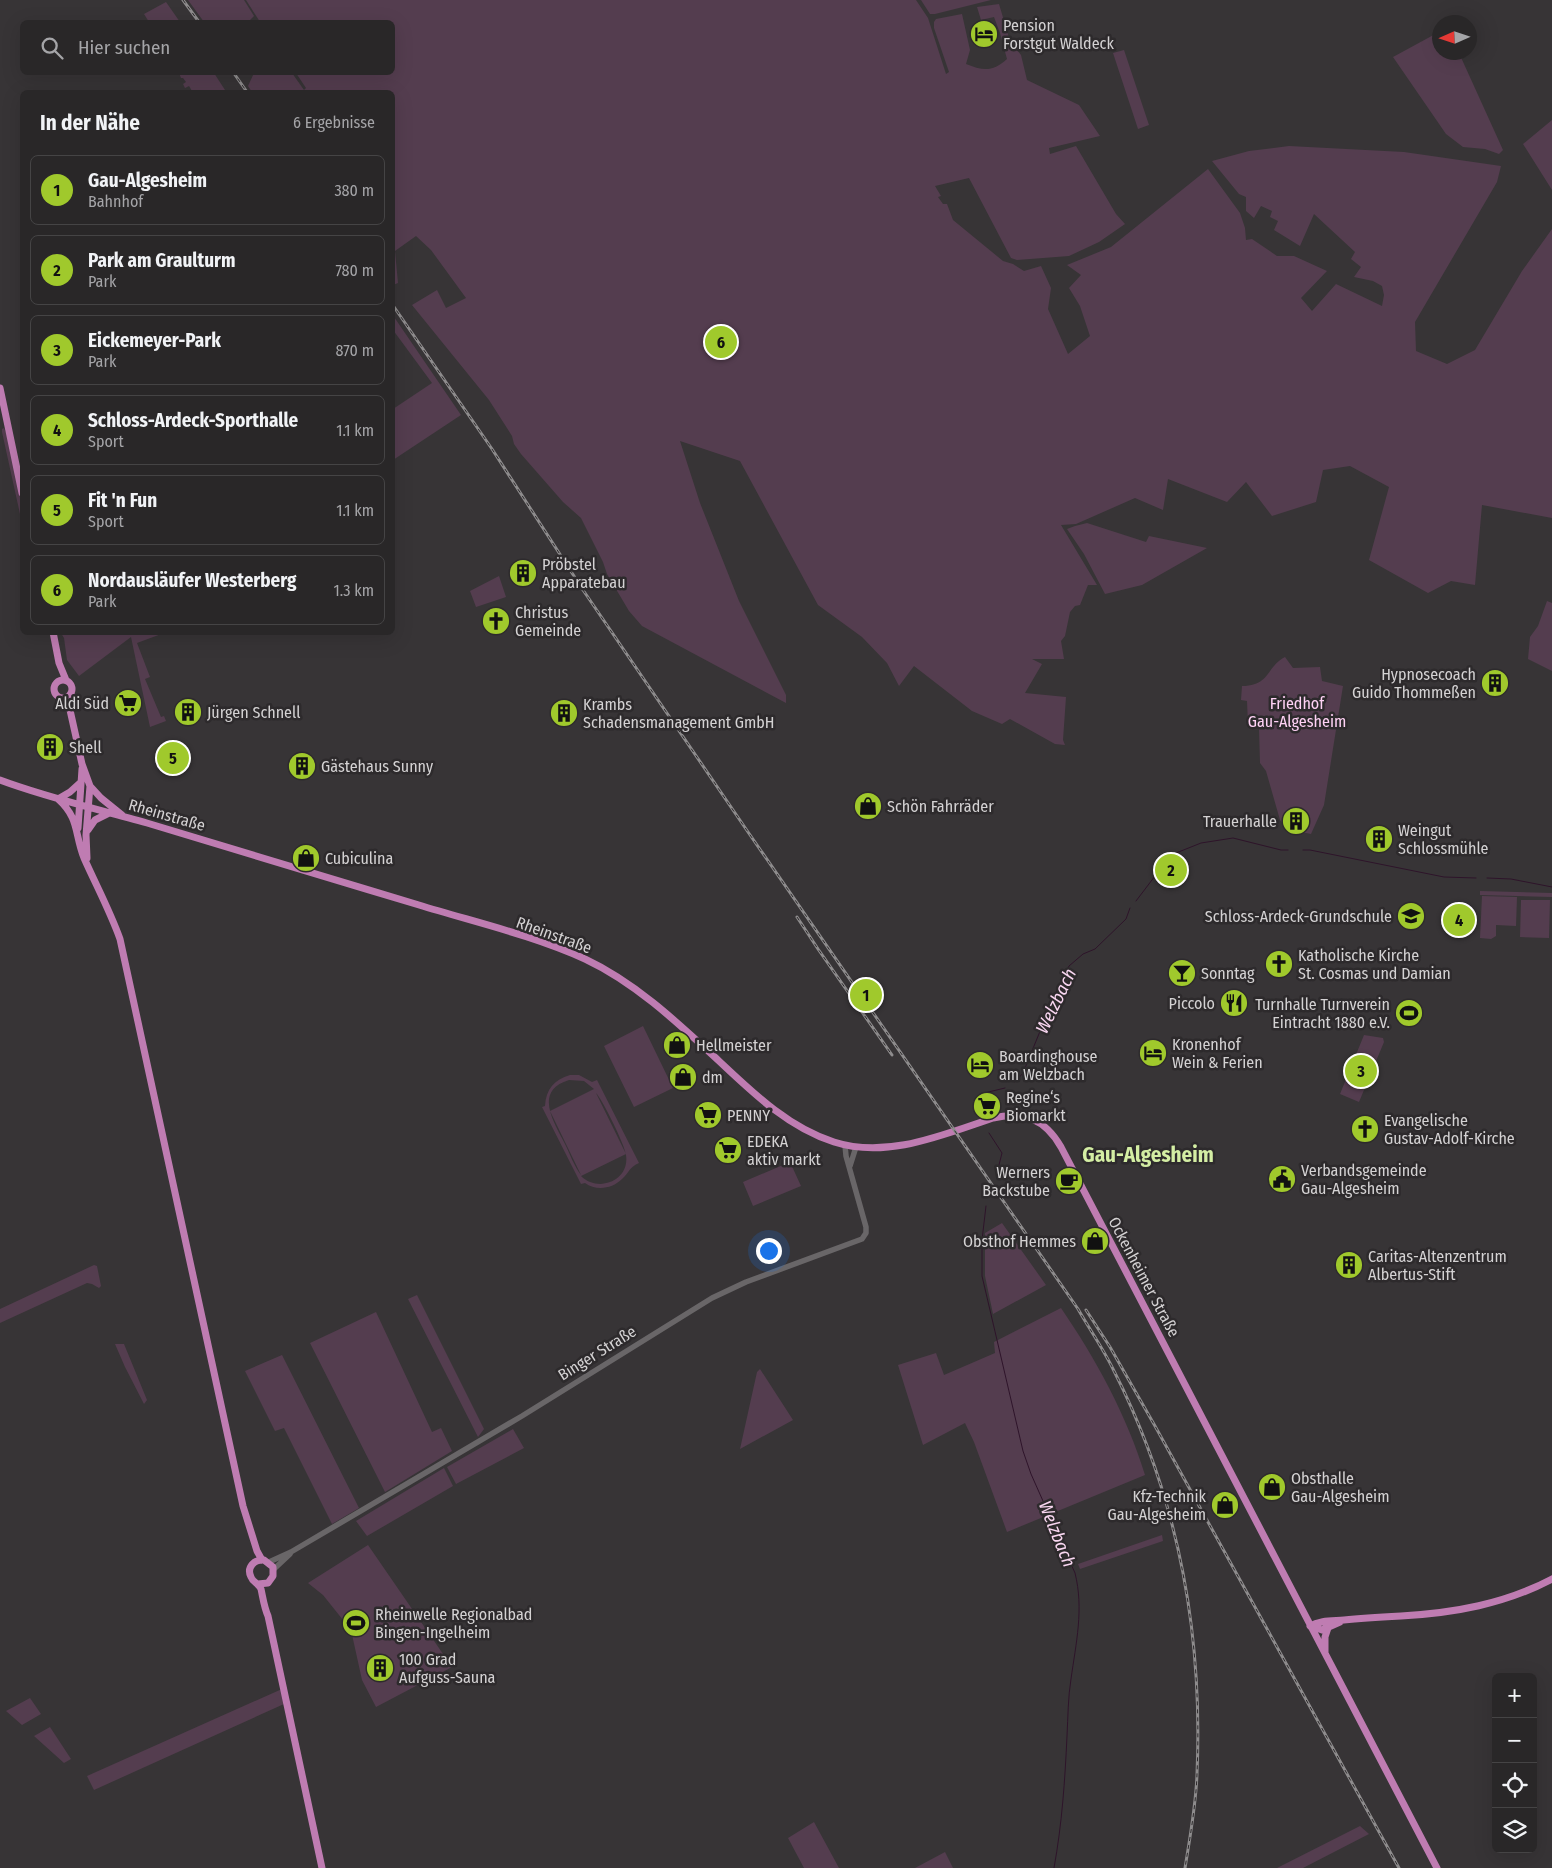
<!DOCTYPE html>
<html lang="de">
<head>
<meta charset="utf-8">
<style>
  :root { --surface:#292728; --page:#312f30; --text:#f1f3f6; --muted:#a5a5a8; --line:#454445; --accent:#a0c92c }
  body { margin:0; font-family:"Fira Sans Condensed",sans-serif; background:var(--page); color:var(--text) }
  .controls { position:absolute; right:15px; bottom:15px; display:grid; overflow:hidden; border-radius:8px; box-shadow:0 5px 20px #0002 }
  .controls button { width:45px; height:45px; display:grid; place-items:center; padding:0; border:0; border-bottom:1px solid var(--line); background:var(--surface); color:var(--text); font:25px sans-serif }
  .compass { position:absolute; left:1432px; top:15px; width:45px; height:45px; border-radius:50%; background:var(--surface); box-shadow:0 5px 20px #0002; rotate:267deg }
  .you { position:absolute; left:768px; top:1250px; width:18px; height:18px; margin:-12px; border:4px solid #fff; border-radius:50%; background:#1a73e8; box-shadow:0 0 0 8px #1a73e833 }
  .badge { display:grid; place-items:center; width:32px; height:32px; border-radius:50%; background:var(--accent); color:#111; font-size:16px; font-weight:700 }
  .pin { position:absolute; translate:-50% -50%; border:2px solid #fff; box-shadow:0 1px 5px #0006 }
  .list { margin:0; padding:0; list-style:none }
  h2 { display:flex; justify-content:space-between; align-items:center; height:65px; margin:0; padding:0 20px; font-size:21px }
  h2 small { font-size:16px; font-weight:400; color:var(--muted) }
  .list li { display:grid; grid-template-columns:32px 1fr auto; gap:15px; align-items:center; box-sizing:border-box; height:70px; margin:0 10px 10px; padding:0 10px; border:1px solid var(--line); border-radius:8px }
  .list b { display:block; font-size:19px; white-space:nowrap }
  .list p { margin:0; font-size:16px; white-space:nowrap; color:var(--muted) }
  .list em { font-size:16px; font-style:normal; color:var(--muted) }
  .icon { flex:none; width:28px; height:28px; fill:none; stroke:currentColor; stroke-width:2; stroke-linecap:round; stroke-linejoin:round }
  .map { position:relative; flex:none; width:1552px; height:1868px; overflow:hidden }
  .search { position:absolute; background:var(--surface); box-shadow:0 5px 20px #0002; left:20px; top:20px; width:375px; height:55px; display:flex; align-items:center; gap:12px; box-sizing:border-box; padding:0 18px; border-radius:8px; color:var(--muted); font-size:19px }
  .panel { position:absolute; background:var(--surface); box-shadow:0 5px 20px #0002; left:20px; top:90px; width:375px; height:545px; border-radius:8px }
  .map>svg:first-child { display:block }
  .green { fill:#543d4f; fill-rule:evenodd }
  .lines { fill:none; stroke-linecap:round; stroke-linejoin:round }
  .stream { stroke:#2e142a; stroke-width:1 }
  .minor { stroke:#696668; stroke-width:5.5 }
  .major { stroke:#bf7cb2; stroke-width:7 }
  .rail-casing { stroke:#8e8c8d; stroke-width:3 }
  .rail { stroke:#2d2a2c; stroke-width:1; stroke-dasharray:4; stroke-linecap:butt }
  .labels { text-anchor:middle; dominant-baseline:central; stroke-width:5; stroke-linejoin:round; paint-order:stroke }
  .poi-label { font-size:16px; fill:#d4d2d3; stroke:#2d2a2c; text-anchor:start }
  .park-label { font-size:16px; fill:#ffd2f5; stroke:#2d2a2c }
  .street-label { font-size:16px; fill:#d4d2d3; stroke:#2d2a2c }
  .water-label { font-size:18px; font-style:italic; fill:#f9d7f1; stroke:#2d2a2c }
  .district-label { font-size:21px; font-weight:bold; fill:#d4eea4; stroke:#2d2a2c }
</style>
</head>
<body>
<div class="map">
<svg width="1552" height="1868" viewBox="0 0 1552 1868">
  <rect width="100%" height="100%" fill="#373436"/>
  <!-- green -->
  <path class="green" d="M188,0H244L254,16L248,22H204Z
    M246,0H916L928,18L946,74L949,72L934,28V22L936,19L962,14L970,50L966,64C983,71 993,72 1007,59L1000,33L994,17L981,20L977,7L999,4L1010,41L1021,55L1027,80L1079,105L1100,136L1049,148L1050,154L1076,146L1116,214L1125,224L1099,242L1069,256L1017,260L1011,258L969,178L935,186L941,196L938,197L943,204H947L953,220L1003,261L1013,264L1024,271L1041,266L1051,288L1048,309L1068,354L1090,336L1080,306L1069,288L1081,275L1067,265L1111,247L1208,169L1240,213L1245,228L1246,240L1252,239L1277,256H1294L1327,271L1301,298L1312,311L1336,284L1382,306L1384,295L1382,286L1373,281L1354,277L1361,267L1351,259L1355,252L1314,214L1300,246L1274,230L1278,221L1270,217L1272,211L1261,206L1254,218L1246,211V197L1239,194L1212,161L1249,151L1289,146L1404,152L1501,166L1497,182L1415,322L1416,351L1447,364L1475,350L1522,271L1552,229V518L1482,505L1475,585L1451,581L1428,593L1369,560L1389,487L1350,466L1323,470L1316,502L1272,516L1246,482L1227,502L1168,479L1163,510L1135,498L1076,524L1061,525L1097,585H1088L1080,605L1075,606L1070,612L1065,636L1061,641L1064,659H1032L1042,664L1025,693L1066,697L1063,740L1065,745L1055,744L1010,719L1002,724L972,711L914,666L899,686L887,663L862,637L818,605L740,461L680,441L700,503L739,601L786,695V703L642,626L629,611L607,574L603,562L581,518L563,502L521,454L514,444L512,436L489,400L412,305L437,290L446,308L466,298L431,250L416,236L395,251L398,283L393,285V234L396,242L392,231V92H252L248,86L254,73H292L304,90L306,88L296,73L392,72V22H260Z
    M921,0H991L935,14H930Z
    M166,2L180,22H149L144,14Z
    M1439,32L1440,52L1459,53L1503,150L1499,154L1485,149L1463,147L1446,134L1393,57Z
    M1124,50L1149,125L1138,129L1113,53Z
    M179,73H214L225,90L220,92H190L192,91L189,86L185,88L183,84L186,82L183,78H181Z
    M1552,120V190L1523,144Z
    M392,314L461,415L393,460V409L432,383L393,330Z
    M4,428C12,446 26,499 22,516L20,514L2,432V429Z
    M1087,523L1146,542L1149,536L1207,548L1142,585L1105,594L1084,554L1067,529L1075,526Z
    M499,576L506,597L476,607L470,591Z
    M1547,601L1552,603V671L1528,659L1530,637L1538,626Z
    M61,633H164L137,643L150,677L145,679L161,717L164,716L166,721L150,727L131,637L79,676L67,660L64,638Z
    M1285,657L1293,668L1320,667L1322,681L1343,686L1324,805L1311,834L1296,831L1291,825L1283,824L1280,820L1266,771L1260,763L1259,728L1248,725L1247,701L1241,700L1242,686C1271,685 1265,668 1285,657Z
    M1178,855L1182,867L1177,879L1167,883L1161,874L1158,873L1171,857Z
    M1480,891L1552,893V897L1480,895Z
    M1482,896L1517,897L1516,926L1496,925V936L1491,939L1480,938Z
    M1521,900H1550L1549,938L1520,937Z
    M643,1026L673,1088L634,1107L604,1046Z
    M1364,1035L1383,1038L1384,1042L1359,1102L1340,1094Z
    M570,1075H579L592,1082L597,1080L639,1163C628,1168 630,1172 622,1179C612,1189 596,1191 585,1183L581,1184L542,1107L545,1106C546,1089 554,1080 570,1075ZM569,1080L584,1081L594,1089L550,1111L581,1175C574,1166 570,1154 565,1144C554,1122 533,1091 569,1080ZM596,1093C602,1099 625,1145 626,1155C630,1181 598,1193 581,1176L626,1154Z
    M790,1162L801,1186L753,1206L743,1182Z
    M1002,1223L1046,1285L993,1314L985,1276V1233Z
    M94,1265L97,1266L101,1286L99,1288L92,1284L87,1283L0,1323V1309Z
    M417,1295L484,1429L478,1437L408,1299Z
    M1061,1308C1096,1359 1127,1416 1145,1475L1007,1532L974,1442L965,1423L923,1445L898,1365L936,1353L944,1375L995,1353L994,1342Z
    M376,1312L432,1432L441,1428L452,1451L385,1492L310,1343Z
    M115,1344H124L147,1400L144,1404L125,1367Z
    M282,1355L359,1508L332,1524L284,1428L275,1431L245,1371Z
    M760,1369L793,1420L740,1449L757,1372Z
    M513,1429L524,1448L456,1484L447,1467Z
    M444,1468L453,1486L367,1536L356,1521Z
    M1162,1535L1163,1541L1080,1569L1078,1564Z
    M368,1545L452,1667L376,1707L362,1680L351,1630L323,1595L308,1583Z
    M282,1689L284,1704L94,1790L87,1776Z
    M30,1698L41,1714L22,1725L6,1711Z
    M50,1727L71,1759L64,1763L34,1736Z
    M814,1822L839,1868H804L788,1838Z
    M1360,1826L1369,1834L1303,1868H1277Z
    M945,1852L953,1868H915Z"/>
  <g class="lines">
    <!-- stream -->
    <path class="stream" d="M1303,850H1310L1444,877L1476,878
      M1487,878L1511,879L1552,887
      M1136,901L1171,855L1201,843L1233,838L1281,850H1288
      M1015,1082L1023,1073L1054,997L1069,966L1083,954L1095,949L1126,919L1130,908
      M978,1115L976,1099L980,1094L1005,1088
      M989,1133L1002,1153L997,1173
      M986,1206L982,1240V1276L1023,1451L1031,1474L1075,1573C1084,1609 1076,1643 1071,1679C1068,1697 1068,1717 1067,1736C1065,1780 1062,1824 1054,1868"/>
    <!-- minor -->
    <path class="minor" d="M850,1166L856,1147
      M269,1562L291,1552L522,1416L712,1298L746,1282L862,1239L866,1233V1227L846,1156L845,1145
      M274,1569L290,1554"/>
    <!-- major -->
    <path class="major" d="M0,388L22,493
      M53,632L59,663L66,680
      M54 689a9 9 0 1 1 18 0a9 9 0 1 1-18 0Z
      M70,695V710L82,764L90,786L86,835L87,858
      M0,780C48,798 98,809 147,823C237,850 328,878 419,905C474,922 532,935 585,959C636,983 678,1023 719,1061C753,1093 789,1128 834,1142C887,1159 942,1135 993,1118C1024,1111 1045,1119 1061,1147L1437,1868
      M90,786L101,798L122,815
      M58,799C80,819 74,833 84,858C96,885 110,911 120,939L243,1506L257,1551L262,1560
      M58,799L70,792L81,782
      M78,828L82,769
      M88,830L95,820L109,813
      M258,1584L268,1583L273,1576V1567L264,1560C255,1559 246,1567 251,1577C253,1583 259,1583 261,1589C263,1598 264,1607 268,1616L322,1868
      M1310,1626C1320,1620 1333,1621 1344,1620C1363,1618 1382,1617 1401,1616C1454,1613 1505,1604 1552,1579
      M1311,1626L1322,1630L1340,1622
      M1325,1652V1637L1328,1628"/>
    <defs>
      <path id="rail" d="M183,0L199,22
        M233,72L247,92
        M392,304L492,449L583,590L748,832L1078,1309C1090,1330 1104,1350 1114,1371C1178,1497 1203,1634 1197,1774C1196,1805 1190,1837 1185,1868
        M797,917L818,949L892,1055
        M1086,1310L1110,1347L1155,1426L1399,1868"/>
    </defs>
    <!-- rail casing -->
    <use href="#rail" class="rail-casing"/>
    <!-- rail -->
    <use href="#rail" class="rail"/>
  </g>
  <!-- icons -->
  <defs>
    <symbol id="hotel-disc" viewBox="-11 -11 22 22"><circle r="9.5" fill="#a0c92c" stroke="#2d2a2c"/><path d="M-6-4.5h1.5V1H6V5H4.5V3h-9V5H-6ZM-4 0a1.8 1.8 0 1 1 3.6 0ZM.5 0V-2.5h3Q6-2.5 6 0Z" fill="#111"/></symbol>
    <symbol id="building-disc" viewBox="-11 -11 22 22"><circle r="9.5" fill="#a0c92c" stroke="#2d2a2c"/><path d="M-4-6H4V6H1V3H-1V6H-4ZM-2.5-4.3h1.7v1.8h-1.7ZM.8-4.3h1.7v1.8H.8ZM-2.5-1h1.7V.8h-1.7ZM.8-1h1.7V.8H.8Z" fill="#111"/></symbol>
    <symbol id="church-disc" viewBox="-11 -11 22 22"><circle r="9.5" fill="#a0c92c" stroke="#2d2a2c"/><path d="M-1.2-6h2.4v3.5h3.3v2.4h-3.3V6h-2.4V-.1h-3.3v-2.4h3.3Z" fill="#111"/></symbol>
    <symbol id="supermarket-disc" viewBox="-11 -11 22 22"><circle r="9.5" fill="#a0c92c" stroke="#2d2a2c"/><path d="M-6-5.5h2.5l.6 2H6L4.5 2H-2.5L-4.4-4H-6ZM-1.5 3.2a1.3 1.3 0 1 0 .1 0ZM3 3.2a1.3 1.3 0 1 0 .1 0Z" fill="#111"/></symbol>
    <symbol id="shop-disc" viewBox="-11 -11 22 22"><circle r="9.5" fill="#a0c92c" stroke="#2d2a2c"/><path d="M-5-2.5h2.3a2.7 3.5 0 0 1 5.4 0H5L5.5 6h-11ZM-1.5-2.5h3a1.5 2.3 0 0 0-3 0Z" fill="#111"/></symbol>
    <symbol id="school-disc" viewBox="-11 -11 22 22"><circle r="9.5" fill="#a0c92c" stroke="#2d2a2c"/><path d="M0-5L7-2L0 1L-7-2ZM-4 1L0 2.5L4 1V4Q0 6-4 4Z" fill="#111"/></symbol>
    <symbol id="bar-disc" viewBox="-11 -11 22 22"><circle r="9.5" fill="#a0c92c" stroke="#2d2a2c"/><path d="M-6-5H6L.8 .8V4.5H3.5V6h-7V4.5H-.8V.8Z" fill="#111"/></symbol>
    <symbol id="restaurant-disc" viewBox="-11 -11 22 22"><circle r="9.5" fill="#a0c92c" stroke="#2d2a2c"/><path d="M-5-6h1v4h1v-4h1v4h1v-4h1v5L-1.5 .5V6h-2V.5L-5-1ZM5-6V6H3V1.5H1.5Q1.5-4 5-6Z" fill="#111"/></symbol>
    <symbol id="stadium-disc" viewBox="-11 -11 22 22"><circle r="9.5" fill="#a0c92c" stroke="#2d2a2c"/><path d="M0-5a6.5 5 0 1 0 0 10a6.5 5 0 1 0 0-10ZM-3.5-1.8h7v3.6h-7Z" fill="#111"/></symbol>
    <symbol id="civic-disc" viewBox="-11 -11 22 22"><circle r="9.5" fill="#a0c92c" stroke="#2d2a2c"/><path d="M-.6-6.5H3V-4.5H.6V-3L4-1V1h2V6H-6V1h2V-1L-.6-3ZM-1.2 2.5V6h2.4V2.5Z" fill="#111"/></symbol>
    <symbol id="cafe-disc" viewBox="-11 -11 22 22"><circle r="9.5" fill="#a0c92c" stroke="#2d2a2c"/><path d="M-5.5-4.5H6V0H3Q3 3.5 0 3.5H-2.5Q-5.5 3.5-5.5 0ZM3-3.2v2h1.7v-2ZM-6 4.5H4V6H-6Z" fill="#111"/></symbol>
  </defs>
  <g fill-rule="evenodd">
    <use href="#hotel-disc" x="968" y="18" width="32" height="32"/>
    <use href="#building-disc" x="507" y="557" width="32" height="32"/>
    <use href="#church-disc" x="480" y="605" width="32" height="32"/>
    <use href="#building-disc" x="1479" y="667" width="32" height="32"/>
    <use href="#supermarket-disc" x="112" y="687" width="32" height="32"/>
    <use href="#building-disc" x="172" y="696" width="32" height="32"/>
    <use href="#building-disc" x="548" y="697" width="32" height="32"/>
    <use href="#building-disc" x="34" y="731" width="32" height="32"/>
    <use href="#building-disc" x="286" y="750" width="32" height="32"/>
    <use href="#shop-disc" x="852" y="790" width="32" height="32"/>
    <use href="#building-disc" x="1280" y="805" width="32" height="32"/>
    <use href="#building-disc" x="1363" y="823" width="32" height="32"/>
    <use href="#shop-disc" x="290" y="842" width="32" height="32"/>
    <use href="#school-disc" x="1395" y="900" width="32" height="32"/>
    <use href="#church-disc" x="1263" y="948" width="32" height="32"/>
    <use href="#bar-disc" x="1166" y="957" width="32" height="32"/>
    <use href="#restaurant-disc" x="1218" y="987" width="32" height="32"/>
    <use href="#stadium-disc" x="1393" y="997" width="32" height="32"/>
    <use href="#shop-disc" x="661" y="1029" width="32" height="32"/>
    <use href="#hotel-disc" x="1137" y="1037" width="32" height="32"/>
    <use href="#hotel-disc" x="964" y="1049" width="32" height="32"/>
    <use href="#shop-disc" x="667" y="1061" width="32" height="32"/>
    <use href="#supermarket-disc" x="971" y="1090" width="32" height="32"/>
    <use href="#supermarket-disc" x="692" y="1099" width="32" height="32"/>
    <use href="#church-disc" x="1349" y="1113" width="32" height="32"/>
    <use href="#supermarket-disc" x="712" y="1134" width="32" height="32"/>
    <use href="#civic-disc" x="1266" y="1163" width="32" height="32"/>
    <use href="#cafe-disc" x="1053" y="1165" width="32" height="32"/>
    <use href="#shop-disc" x="1079" y="1225" width="32" height="32"/>
    <use href="#building-disc" x="1333" y="1249" width="32" height="32"/>
    <use href="#shop-disc" x="1256" y="1471" width="32" height="32"/>
    <use href="#shop-disc" x="1209" y="1489" width="32" height="32"/>
    <use href="#stadium-disc" x="340" y="1607" width="32" height="32"/>
    <use href="#building-disc" x="364" y="1652" width="32" height="32"/>
  </g>
  <g class="labels">
    <!-- poi labels -->
    <g class="poi-label">
      <text x="1003" y="25">Pension<tspan x="1003" dy="18">Forstgut Waldeck</tspan></text>
      <text x="542" y="564">Pröbstel<tspan x="542" dy="18">Apparatebau</tspan></text>
      <text x="515" y="612">Christus<tspan x="515" dy="18">Gemeinde</tspan></text>
      <text x="1476" y="674" text-anchor="end">Hypnosecoach<tspan x="1476" dy="18">Guido Thommeßen</tspan></text>
      <text x="109" y="703" text-anchor="end">Aldi Süd</text>
      <text x="583" y="704">Krambs<tspan x="583" dy="18">Schadensmanagement GmbH</tspan></text>
      <text x="207" y="712">Jürgen Schnell</text>
      <text x="69" y="747">Shell</text>
      <text x="321" y="766">Gästehaus Sunny</text>
      <text x="887" y="806">Schön Fahrräder</text>
      <text x="1277" y="821" text-anchor="end">Trauerhalle</text>
      <text x="1398" y="830">Weingut<tspan x="1398" dy="18">Schlossmühle</tspan></text>
      <text x="325" y="858">Cubiculina</text>
      <text x="1392" y="916" text-anchor="end">Schloss-Ardeck-Grundschule</text>
      <text x="1298" y="955">Katholische Kirche<tspan x="1298" dy="18">St. Cosmas und Damian</tspan></text>
      <text x="1201" y="973">Sonntag</text>
      <text x="1215" y="1003" text-anchor="end">Piccolo</text>
      <text x="1390" y="1004" text-anchor="end">Turnhalle Turnverein<tspan x="1390" dy="18">Eintracht 1880 e.V.</tspan></text>
      <text x="1172" y="1044">Kronenhof<tspan x="1172" dy="18">Wein &amp; Ferien</tspan></text>
      <text x="696" y="1045">Hellmeister</text>
      <text x="999" y="1056">Boardinghouse<tspan x="999" dy="18">am Welzbach</tspan></text>
      <text x="702" y="1077">dm</text>
      <text x="1006" y="1097">Regine‘s<tspan x="1006" dy="18">Biomarkt</tspan></text>
      <text x="727" y="1115">PENNY</text>
      <text x="1384" y="1120">Evangelische<tspan x="1384" dy="18">Gustav-Adolf-Kirche</tspan></text>
      <text x="747" y="1141">EDEKA<tspan x="747" dy="18">aktiv markt</tspan></text>
      <text x="1301" y="1170">Verbandsgemeinde<tspan x="1301" dy="18">Gau-Algesheim</tspan></text>
      <text x="1050" y="1172" text-anchor="end">Werners<tspan x="1050" dy="18">Backstube</tspan></text>
      <text x="1076" y="1241" text-anchor="end">Obsthof Hemmes</text>
      <text x="1368" y="1256">Caritas-Altenzentrum<tspan x="1368" dy="18">Albertus-Stift</tspan></text>
      <text x="1291" y="1478">Obsthalle<tspan x="1291" dy="18">Gau-Algesheim</tspan></text>
      <text x="1206" y="1496" text-anchor="end">Kfz-Technik<tspan x="1206" dy="18">Gau-Algesheim</tspan></text>
      <text x="375" y="1614">Rheinwelle Regionalbad<tspan x="375" dy="18">Bingen-Ingelheim</tspan></text>
      <text x="399" y="1659">100 Grad<tspan x="399" dy="18">Aufguss-Sauna</tspan></text>
    </g>
    <!-- park labels -->
    <g class="park-label">
      <text x="1297" y="703">Friedhof<tspan x="1297" dy="18">Gau-Algesheim</tspan></text>
    </g>
    <!-- street labels -->
    <g class="street-label">
      <text transform="translate(167 815) rotate(16)">Rheinstraße</text>
      <text transform="translate(554 935) rotate(20)">Rheinstraße</text>
      <text transform="translate(1144 1277) rotate(62)">Ockenheimer Straße</text>
      <text transform="translate(597 1353) rotate(-32)">Binger Straße</text>
    </g>
    <!-- water labels -->
    <g class="water-label">
      <text transform="translate(1056 1001) rotate(-64)">Welzbach</text>
      <text transform="translate(1057 1534) rotate(68)">Welzbach</text>
    </g>
    <!-- district labels -->
    <g class="district-label">
      <text x="1148" y="1155">Gau-Algesheim</text>
    </g>
  </g>
</svg>
<div class="controls">
<button>+</button>
<button>−</button>
<button><svg class="icon" aria-label="locate" viewBox="0 0 24 24"><circle cx="12" cy="12" r="6"/><path d="M12 2v4M12 18v4M2 12h4M18 12h4"/></svg></button>
<button><svg class="icon" aria-label="layers" viewBox="0 0 24 24"><path d="M12 4l9 5-9 5-9-5zM3 14l9 5 9-5"/></svg></button>
</div>
<svg class="compass" viewBox="-18 -18 36 36"><path d="M0-13l5 13h-10z" fill="#e53935"/><path d="M0 13l5-13h-10z" fill="#a5a5a8"/></svg>
<div class="you"></div>
<div class="pin badge" style="left:866px;top:995px">1</div>
<div class="pin badge" style="left:1171px;top:870px">2</div>
<div class="pin badge" style="left:1361px;top:1071px">3</div>
<div class="pin badge" style="left:1459px;top:920px">4</div>
<div class="pin badge" style="left:173px;top:758px">5</div>
<div class="pin badge" style="left:721px;top:342px">6</div>
<div class="search"><svg class="icon" aria-label="search" viewBox="0 0 24 24"><circle cx="10" cy="10" r="6"/><path d="M15 15l6 6"/></svg>Hier suchen</div>
<section class="panel">
<h2>In der Nähe<small>6 Ergebnisse</small></h2>
<ul class="list">
<li><span class="badge">1</span><div><b>Gau-Algesheim</b><p>Bahnhof</p></div><em>380 m</em></li>
<li><span class="badge">2</span><div><b>Park am Graulturm</b><p>Park</p></div><em>780 m</em></li>
<li><span class="badge">3</span><div><b>Eickemeyer-Park</b><p>Park</p></div><em>870 m</em></li>
<li><span class="badge">4</span><div><b>Schloss-Ardeck-Sporthalle</b><p>Sport</p></div><em>1.1 km</em></li>
<li><span class="badge">5</span><div><b>Fit 'n Fun</b><p>Sport</p></div><em>1.1 km</em></li>
<li><span class="badge">6</span><div><b>Nordausläufer Westerberg</b><p>Park</p></div><em>1.3 km</em></li>
</ul>
</section>
</div>
</body>
</html>
